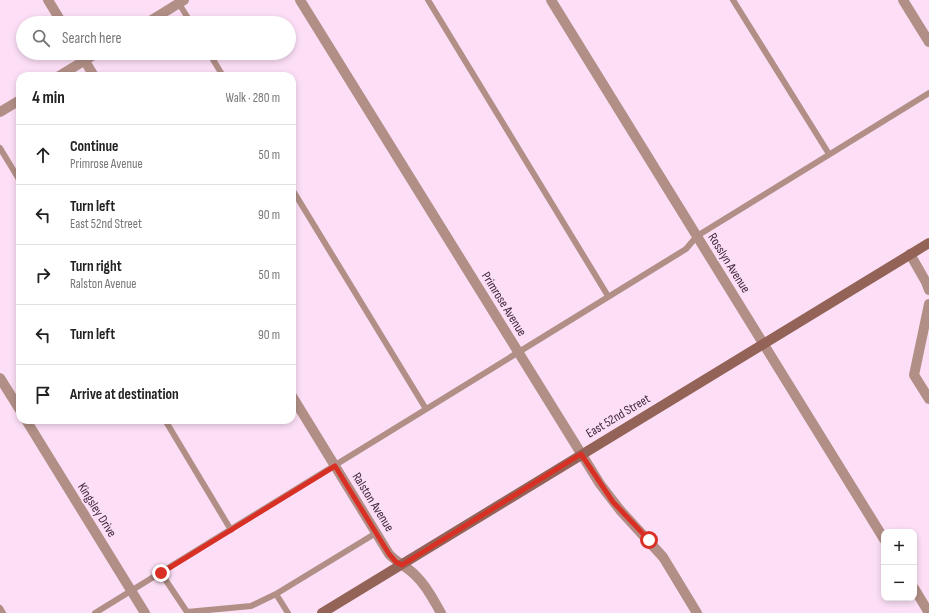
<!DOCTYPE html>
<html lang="en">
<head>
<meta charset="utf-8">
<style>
  :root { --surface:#fff; --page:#f2f2f2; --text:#222; --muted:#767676; --line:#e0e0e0 }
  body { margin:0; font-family:"Sofia Sans Condensed",sans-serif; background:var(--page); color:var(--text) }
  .controls { position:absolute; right:12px; bottom:12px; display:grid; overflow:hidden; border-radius:8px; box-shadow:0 2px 6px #0003 }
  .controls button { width:36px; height:36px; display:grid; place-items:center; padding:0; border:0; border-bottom:1px solid var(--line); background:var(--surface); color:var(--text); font:20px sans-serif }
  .stop { position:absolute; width:12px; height:12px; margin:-9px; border:3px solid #d93025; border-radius:50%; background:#fff }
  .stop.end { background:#d93025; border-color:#fff; box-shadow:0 1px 4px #0008 }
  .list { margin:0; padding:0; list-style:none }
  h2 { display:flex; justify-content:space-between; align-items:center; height:52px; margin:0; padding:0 16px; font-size:17px }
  h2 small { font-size:13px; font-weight:400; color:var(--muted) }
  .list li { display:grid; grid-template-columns:26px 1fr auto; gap:12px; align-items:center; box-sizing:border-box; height:60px; padding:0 16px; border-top:1px solid var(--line) }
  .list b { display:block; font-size:15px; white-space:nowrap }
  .list p { margin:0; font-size:13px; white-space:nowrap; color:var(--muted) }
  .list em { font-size:13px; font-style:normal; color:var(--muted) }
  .icon { flex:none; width:22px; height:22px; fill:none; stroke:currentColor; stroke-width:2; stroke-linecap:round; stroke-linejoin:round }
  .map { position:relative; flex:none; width:929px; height:613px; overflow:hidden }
  .search { position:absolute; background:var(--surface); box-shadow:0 2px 6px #0003; left:16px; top:16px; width:280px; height:44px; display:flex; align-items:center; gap:10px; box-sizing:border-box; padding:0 14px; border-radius:22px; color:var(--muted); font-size:15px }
  .panel { position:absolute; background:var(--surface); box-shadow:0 2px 6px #0003; left:16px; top:72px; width:280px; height:352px; border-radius:12px }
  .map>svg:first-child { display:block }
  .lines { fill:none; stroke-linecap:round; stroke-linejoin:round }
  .lane { stroke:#b18f87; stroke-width:6 }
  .street { stroke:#b18f87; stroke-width:10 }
  .secondary { stroke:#936358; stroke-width:10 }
  .route { stroke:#d93025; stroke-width:5 }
  .labels { text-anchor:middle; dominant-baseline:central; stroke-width:4; stroke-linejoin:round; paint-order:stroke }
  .street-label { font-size:13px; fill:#42273d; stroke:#fcdff6 }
</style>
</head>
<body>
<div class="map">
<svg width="929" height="613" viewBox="0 0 929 613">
  <rect width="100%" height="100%" fill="#fcdff6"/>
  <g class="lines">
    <!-- lane -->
    <path class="lane" d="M428,0L608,296
      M733,0L829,154
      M178,2L191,23
      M209,53L223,76
      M0,148L20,181
      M292,189L426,409
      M165,420L231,530
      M161,573L187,612L251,606L276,594L376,533
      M276,594L288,613
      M0,608L3,613
      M95,613L686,249L697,236L929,93"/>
    <!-- street -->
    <path class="street" d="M48,0L62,23
      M300,0L600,484L620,510L663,557L697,613
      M551,0L884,539
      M903,0L929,42
      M147,23L184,0
      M80,53L94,76
      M59,76L97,53
      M0,112L20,100
      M910,254L926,282L929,290
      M929,304L914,375L929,399
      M0,378L20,410
      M292,396L389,554C397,563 408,567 416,576C427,586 434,601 441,613
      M26,420L145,613
      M914,588L929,613"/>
    <!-- secondary -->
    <path class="secondary" d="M322,613L929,243"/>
  </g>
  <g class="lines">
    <!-- route -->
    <path class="route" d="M161,573L335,466L389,554L396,562L402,565L581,454L613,502L649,540"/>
  </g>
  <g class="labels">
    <!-- street labels -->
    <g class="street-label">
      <text transform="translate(729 263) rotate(58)">Rosslyn Avenue</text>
      <text transform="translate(504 304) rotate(58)">Primrose Avenue</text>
      <text transform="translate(618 416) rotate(-31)">East 52nd Street</text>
      <text transform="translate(373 502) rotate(58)">Ralston Avenue</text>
      <text transform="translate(97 510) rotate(58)">Kingsley Drive</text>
    </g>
  </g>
</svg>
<div class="controls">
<button>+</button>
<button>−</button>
</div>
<div class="stop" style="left:649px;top:540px"></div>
<div class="stop end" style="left:161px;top:573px"></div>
<div class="search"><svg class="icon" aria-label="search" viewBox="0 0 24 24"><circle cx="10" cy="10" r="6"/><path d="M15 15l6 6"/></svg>Search here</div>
<section class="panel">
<h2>4 min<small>Walk · 280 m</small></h2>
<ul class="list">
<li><svg class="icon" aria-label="ahead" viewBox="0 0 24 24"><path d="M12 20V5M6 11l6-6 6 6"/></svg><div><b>Continue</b><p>Primrose Avenue</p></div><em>50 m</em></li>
<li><svg class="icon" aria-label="left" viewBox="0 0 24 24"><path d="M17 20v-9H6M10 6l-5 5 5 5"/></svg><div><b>Turn left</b><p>East 52nd Street</p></div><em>90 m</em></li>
<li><svg class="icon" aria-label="right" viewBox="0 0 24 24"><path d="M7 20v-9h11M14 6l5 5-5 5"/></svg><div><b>Turn right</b><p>Ralston Avenue</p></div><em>50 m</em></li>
<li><svg class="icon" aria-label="left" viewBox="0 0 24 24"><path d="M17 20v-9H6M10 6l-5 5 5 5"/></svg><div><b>Turn left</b></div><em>90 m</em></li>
<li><svg class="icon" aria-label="arrive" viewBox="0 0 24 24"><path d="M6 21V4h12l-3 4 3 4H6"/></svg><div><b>Arrive at destination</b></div></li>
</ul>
</section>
</div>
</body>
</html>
